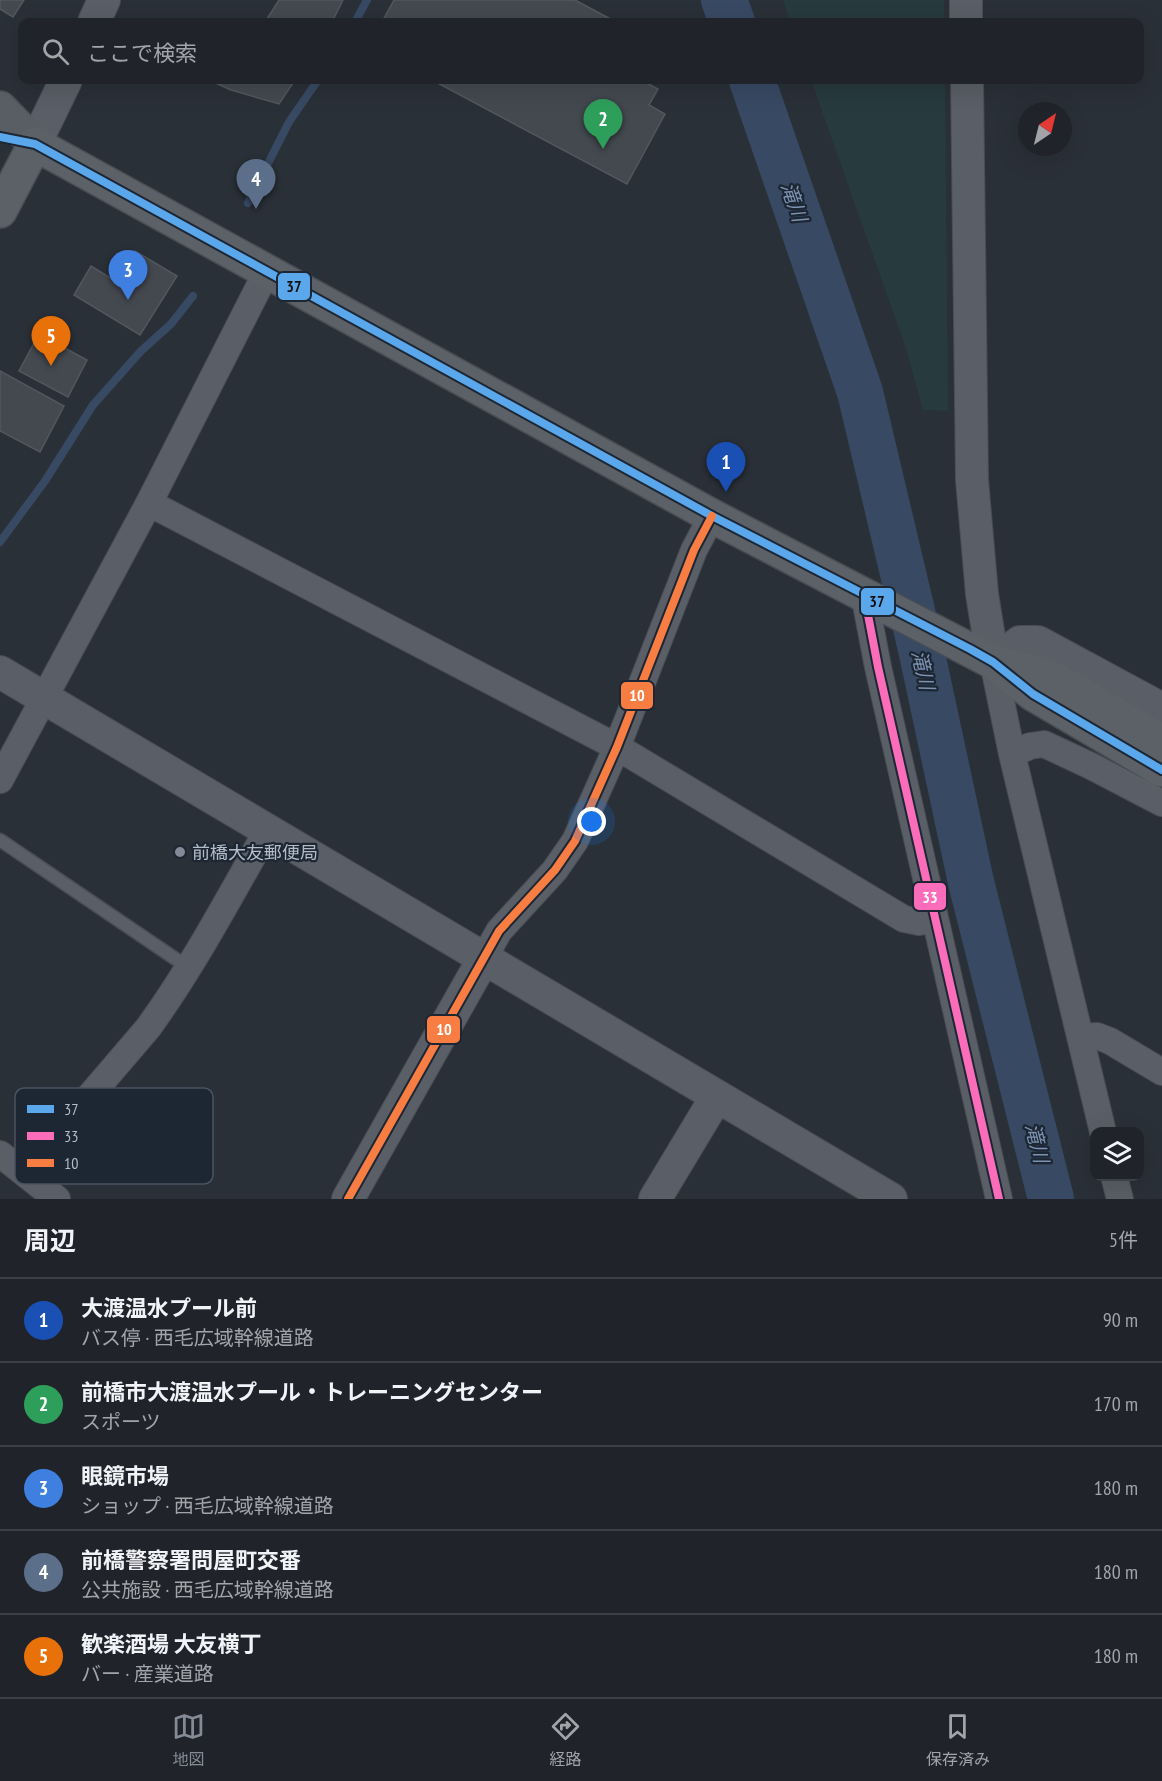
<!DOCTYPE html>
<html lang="ja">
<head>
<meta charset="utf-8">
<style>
  :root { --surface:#20242a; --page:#2d3036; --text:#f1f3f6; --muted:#a2a4a8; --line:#3d4147; --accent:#848b96 }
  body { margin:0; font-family:"PT Sans Narrow","Noto Sans JP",sans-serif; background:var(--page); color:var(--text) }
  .controls { position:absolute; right:18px; bottom:18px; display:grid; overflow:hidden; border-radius:12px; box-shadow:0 6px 24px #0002 }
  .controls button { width:54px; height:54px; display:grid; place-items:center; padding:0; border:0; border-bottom:2px solid var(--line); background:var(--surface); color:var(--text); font:30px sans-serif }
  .compass { position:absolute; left:1018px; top:102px; width:54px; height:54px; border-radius:50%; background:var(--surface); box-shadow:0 6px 24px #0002; rotate:35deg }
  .you { position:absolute; left:592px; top:822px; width:21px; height:21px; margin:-15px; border:4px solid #fff; border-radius:50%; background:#1a73e8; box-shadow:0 0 0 9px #1a73e833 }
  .badge { display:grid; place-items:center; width:39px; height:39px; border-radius:50%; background:var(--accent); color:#fff; font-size:20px; font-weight:700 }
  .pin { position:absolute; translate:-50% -50px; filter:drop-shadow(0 2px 3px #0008) }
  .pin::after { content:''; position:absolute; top:32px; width:21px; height:18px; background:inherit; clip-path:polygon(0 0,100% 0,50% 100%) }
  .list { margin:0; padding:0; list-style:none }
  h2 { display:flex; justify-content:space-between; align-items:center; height:78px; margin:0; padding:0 24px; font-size:26px }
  h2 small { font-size:20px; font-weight:400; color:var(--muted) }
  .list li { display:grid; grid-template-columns:39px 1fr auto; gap:18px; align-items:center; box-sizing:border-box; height:84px; padding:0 24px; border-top:2px solid var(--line) }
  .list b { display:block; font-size:22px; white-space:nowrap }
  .list p { margin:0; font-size:20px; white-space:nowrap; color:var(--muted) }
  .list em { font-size:20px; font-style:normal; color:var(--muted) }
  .icon { flex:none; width:33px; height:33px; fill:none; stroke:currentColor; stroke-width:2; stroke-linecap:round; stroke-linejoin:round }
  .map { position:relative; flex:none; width:1162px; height:1199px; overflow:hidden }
  .search { position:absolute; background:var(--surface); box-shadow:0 6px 24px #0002; left:18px; right:18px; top:18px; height:66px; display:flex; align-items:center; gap:15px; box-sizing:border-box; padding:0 21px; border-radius:12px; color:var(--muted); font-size:22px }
  .sheet { height:498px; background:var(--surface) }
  nav { display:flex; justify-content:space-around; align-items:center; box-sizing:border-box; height:84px; border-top:2px solid var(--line); background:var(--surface); font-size:16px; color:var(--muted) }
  nav a { display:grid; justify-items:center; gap:3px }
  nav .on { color:var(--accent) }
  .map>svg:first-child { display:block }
  .green { fill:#273a3e }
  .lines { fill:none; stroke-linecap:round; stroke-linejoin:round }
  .stream { stroke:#384963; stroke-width:8 }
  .river { stroke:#384963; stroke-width:46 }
  .building { fill:#444950; stroke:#52575f; stroke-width:1.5 }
  .service-casing { stroke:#484c53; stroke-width:15 }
  .minor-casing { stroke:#484c53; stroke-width:28 }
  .tertiary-casing { stroke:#484c53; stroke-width:34 }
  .secondary-casing { stroke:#484c53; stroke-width:36 }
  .primary-casing { stroke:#484c55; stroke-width:36 }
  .service { stroke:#5a5e66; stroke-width:12 }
  .minor { stroke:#5a5e66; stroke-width:26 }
  .tertiary { stroke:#5a5e66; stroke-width:32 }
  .secondary { stroke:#595d64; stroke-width:33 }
  .primary { stroke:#5c6168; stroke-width:33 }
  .bus-1-casing { stroke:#1d2633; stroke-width:12 }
  .bus-2-casing { stroke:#1d2633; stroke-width:12 }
  .bus-3-casing { stroke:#1d2633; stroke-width:12 }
  .bus-1 { stroke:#5aa8eb; stroke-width:8 }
  .bus-2 { stroke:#fb6dba; stroke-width:8 }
  .bus-3 { stroke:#f77d43; stroke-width:8 }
  .poi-dot { fill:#848b96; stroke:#1d2633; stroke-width:2 }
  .labels { text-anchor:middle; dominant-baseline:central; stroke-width:4.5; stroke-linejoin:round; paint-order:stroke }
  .poi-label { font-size:18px; fill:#b4bcc9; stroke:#1d2633; text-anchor:start }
  .water-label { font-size:20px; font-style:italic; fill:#7c92b1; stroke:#1d2633 }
  .key { fill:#1d2633; stroke:#4a5360; stroke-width:1.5 }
  .key-label { font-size:16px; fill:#b4bcc9 }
  .line-badge { stroke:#1d2633; stroke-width:2 }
  .badge-label { font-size:16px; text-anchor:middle; font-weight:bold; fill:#fff }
  .pale-badge-label { font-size:16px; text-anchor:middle; font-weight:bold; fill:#111 }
</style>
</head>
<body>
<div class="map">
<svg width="1162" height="1199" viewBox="0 0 1162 1199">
  <rect width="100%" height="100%" fill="#2a3038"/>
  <!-- green -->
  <path class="green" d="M783,0H944V22H791Z
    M811,80H945L948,411L923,410L906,348Z"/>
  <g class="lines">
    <!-- stream -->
    <path class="stream" d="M355,22L367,0
      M248,203L289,122L318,80
      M0,542L45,481L93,405L141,351L171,324L193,296"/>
    <!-- river -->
    <path class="river" d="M724,0L732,22
      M752,80L860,392L921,649L971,882L1051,1199"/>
  </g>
  <!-- building -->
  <path class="building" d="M0,0H24L13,17L0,9Z
    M279,0H343L332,22H265Z
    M394,0H575L616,22H382Z
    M209,80H295L279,104L231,90Z
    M432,80H641L658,89L649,105L665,114L627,184Z
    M135,251L177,276L140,335L74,295L91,266L117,282Z
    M39,334L87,360L68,397L19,371Z
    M0,371L64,406L40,452L0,431Z"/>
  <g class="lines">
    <defs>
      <path id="service" d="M0,840L189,968"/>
      <path id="minor" d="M149,503L617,747L904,919L919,922L934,919
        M864,594L878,667L999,1199
        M993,662L1012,754L1103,1132
        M1012,754L1030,746L1044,744L1091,766L1162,803
        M0,780L149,503L267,271
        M484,958L499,931L555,870L575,841L617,747L694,550L712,516
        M1080,1037L1097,1036L1110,1041L1162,1072
        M0,1154L57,1199
        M26,1173L41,1153L148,1028C193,966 229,898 267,831
        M1114,1176L1120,1199"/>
      <path id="tertiary" d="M966,0V22
        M94,22L104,0
        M967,80L972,480L982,594L993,662L1020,642H1038L1162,709
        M35,144L66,80
        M0,672L891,1199
        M348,1199L484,958
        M655,1199L717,1096"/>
      <path id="secondary" d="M0,108L35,144"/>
      <path id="primary" d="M0,211L35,144L712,516L993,662L1033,694L1162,770
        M1001,664L1046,674L1162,741"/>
    </defs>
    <!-- service casing -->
    <use href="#service" class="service-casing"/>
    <!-- minor casing -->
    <use href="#minor" class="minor-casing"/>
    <!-- tertiary casing -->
    <use href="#tertiary" class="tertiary-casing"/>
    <!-- secondary casing -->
    <use href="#secondary" class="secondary-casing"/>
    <!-- primary casing -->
    <use href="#primary" class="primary-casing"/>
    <!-- service -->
    <use href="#service" class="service"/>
    <!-- minor -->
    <use href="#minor" class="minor"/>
    <!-- tertiary -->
    <use href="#tertiary" class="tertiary"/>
    <!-- secondary -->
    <use href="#secondary" class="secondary"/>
    <!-- primary -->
    <use href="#primary" class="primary"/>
    <defs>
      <path id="bus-1" d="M0,137L35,144L712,516L970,649L993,662L1033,694L1162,770"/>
      <path id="bus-2" d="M864,594L878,667L999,1199"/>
      <path id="bus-3" d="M348,1199L499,931L555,870L575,841L617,747L694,550L712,516"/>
    </defs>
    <!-- bus-1 casing -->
    <use href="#bus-1" class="bus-1-casing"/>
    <!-- bus-2 casing -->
    <use href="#bus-2" class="bus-2-casing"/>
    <!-- bus-3 casing -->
    <use href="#bus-3" class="bus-3-casing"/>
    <!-- bus-1 -->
    <use href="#bus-1" class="bus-1"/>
    <!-- bus-2 -->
    <use href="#bus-2" class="bus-2"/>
    <!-- bus-3 -->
    <use href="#bus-3" class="bus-3"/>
  </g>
  <!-- markers -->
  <circle class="poi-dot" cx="180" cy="852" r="6"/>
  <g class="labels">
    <!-- poi labels -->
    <g class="poi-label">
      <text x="192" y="852">前橋大友郵便局</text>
    </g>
    <!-- water labels -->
    <g class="water-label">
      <text transform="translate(794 202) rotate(71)">滝川</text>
      <text transform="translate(923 670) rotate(77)">滝川</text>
      <text transform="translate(1037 1143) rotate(76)">滝川</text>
    </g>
  </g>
  <!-- legend -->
  <rect x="15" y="1088" width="198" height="96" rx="9" class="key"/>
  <rect x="27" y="1105" width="27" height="8" fill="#5aa8eb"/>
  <rect x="27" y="1132" width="27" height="8" fill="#fb6dba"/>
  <rect x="27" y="1159" width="27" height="8" fill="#f77d43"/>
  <g class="key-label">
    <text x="64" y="1115">37</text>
    <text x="64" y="1142">33</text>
    <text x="64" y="1169">10</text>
  </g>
  <g class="line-badge">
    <rect x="277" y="272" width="34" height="29" rx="6" fill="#5aa8eb"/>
    <rect x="860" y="587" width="35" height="29" rx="6" fill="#5aa8eb"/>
    <rect x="620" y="681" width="34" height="29" rx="6" fill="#f77d43"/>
    <rect x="913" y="882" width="34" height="29" rx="6" fill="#fb6dba"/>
    <rect x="426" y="1015" width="35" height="29" rx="6" fill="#f77d43"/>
  </g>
  <g class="badge-label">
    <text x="637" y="701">10</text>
    <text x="930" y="903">33</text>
    <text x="444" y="1035">10</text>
  </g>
  <g class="pale-badge-label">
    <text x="294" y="292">37</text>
    <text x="877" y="607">37</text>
  </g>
</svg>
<div class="controls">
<button><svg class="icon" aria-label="layers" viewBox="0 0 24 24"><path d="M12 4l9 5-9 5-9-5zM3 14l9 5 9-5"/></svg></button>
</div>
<svg class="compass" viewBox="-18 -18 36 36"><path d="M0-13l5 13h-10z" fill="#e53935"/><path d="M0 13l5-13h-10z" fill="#a2a4a8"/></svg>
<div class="you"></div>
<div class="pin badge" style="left:726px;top:492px;background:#1a4fb4">1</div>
<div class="pin badge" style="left:603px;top:149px;background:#2e9e5b">2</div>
<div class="pin badge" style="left:128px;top:300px;background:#3f7fe0">3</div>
<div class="pin badge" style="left:256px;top:209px;background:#5c6f8a">4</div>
<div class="pin badge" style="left:51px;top:366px;background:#e8710a">5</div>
<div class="search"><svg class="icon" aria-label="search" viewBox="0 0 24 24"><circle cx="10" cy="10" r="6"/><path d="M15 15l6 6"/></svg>ここで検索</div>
</div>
<section class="sheet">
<h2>周辺<small>5件</small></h2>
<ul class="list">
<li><span class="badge" style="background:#1a4fb4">1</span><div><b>大渡温水プール前</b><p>バス停 · 西毛広域幹線道路</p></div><em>90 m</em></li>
<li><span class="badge" style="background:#2e9e5b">2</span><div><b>前橋市大渡温水プール・トレーニングセンター</b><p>スポーツ</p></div><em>170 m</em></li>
<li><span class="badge" style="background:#3f7fe0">3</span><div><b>眼鏡市場</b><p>ショップ · 西毛広域幹線道路</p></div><em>180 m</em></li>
<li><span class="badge" style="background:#5c6f8a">4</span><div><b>前橋警察署問屋町交番</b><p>公共施設 · 西毛広域幹線道路</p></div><em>180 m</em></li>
<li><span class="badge" style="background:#e8710a">5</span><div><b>歓楽酒場 大友横丁</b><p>バー · 産業道路</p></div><em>180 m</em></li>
</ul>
</section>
<nav>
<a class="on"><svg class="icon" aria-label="map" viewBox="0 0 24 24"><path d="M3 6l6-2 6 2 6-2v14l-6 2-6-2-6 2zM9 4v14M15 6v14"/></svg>地図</a>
<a><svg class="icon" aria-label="directions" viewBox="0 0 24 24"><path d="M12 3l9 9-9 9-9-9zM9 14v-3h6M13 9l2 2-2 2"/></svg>経路</a>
<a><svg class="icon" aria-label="saved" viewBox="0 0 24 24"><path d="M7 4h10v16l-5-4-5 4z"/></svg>保存済み</a>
</nav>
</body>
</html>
